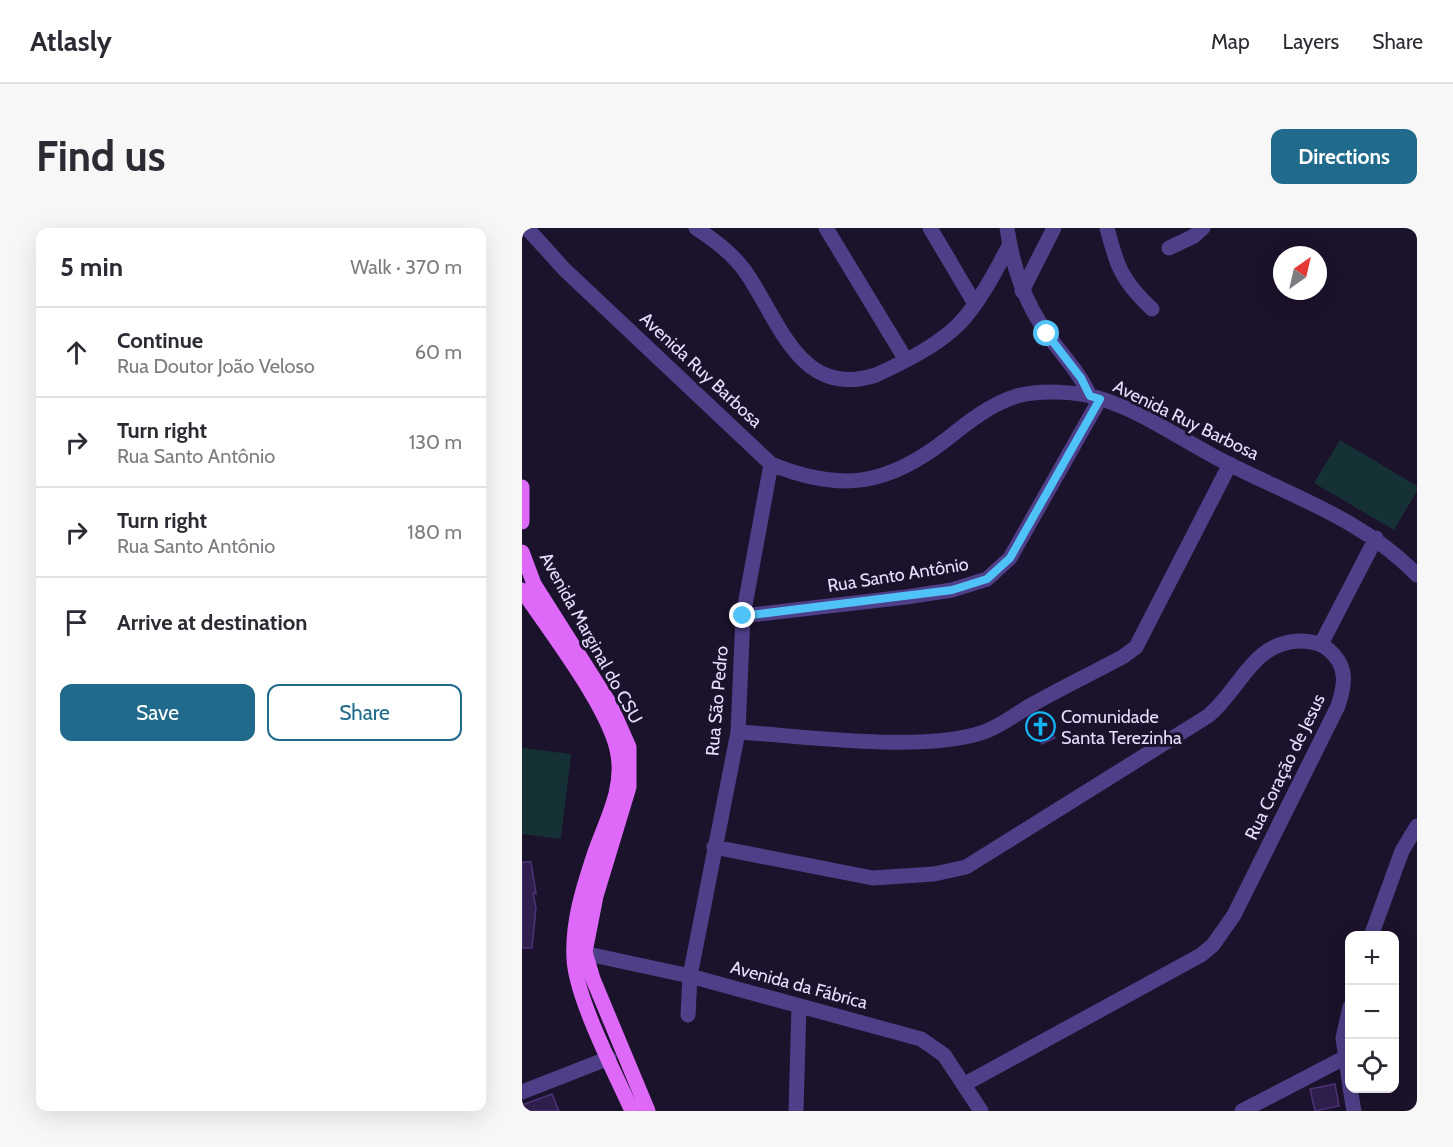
<!DOCTYPE html>
<html lang="en">
<head>
<meta charset="utf-8">
<style>
  :root { --surface:#fff; --page:#f7f7f7; --text:#2b2b33; --muted:#7c7c81; --line:#e1e1e2; --accent:#206a8b }
  body { margin:0; font-family:Cabin,sans-serif; background:var(--page); color:var(--text) }
  .controls { position:absolute; right:18px; bottom:18px; display:grid; overflow:hidden; border-radius:12px; box-shadow:0 6px 24px #0002 }
  .controls button { width:54px; height:54px; display:grid; place-items:center; padding:0; border:0; border-bottom:2px solid var(--line); background:var(--surface); color:var(--text); font:30px sans-serif }
  .compass { position:absolute; left:751px; top:18px; width:54px; height:54px; border-radius:50%; background:var(--surface); box-shadow:0 6px 24px #0002; rotate:34deg }
  .stop { position:absolute; width:18px; height:18px; margin:-14px; border:4px solid #4fc3f7; border-radius:50%; background:#fff }
  .stop.end { background:#4fc3f7; border-color:#fff; box-shadow:0 2px 6px #0008 }
  .list { margin:0; padding:0; list-style:none }
  h2 { display:flex; justify-content:space-between; align-items:center; height:78px; margin:0; padding:0 24px; font-size:26px }
  h2 small { font-size:20px; font-weight:400; color:var(--muted) }
  .list li { display:grid; grid-template-columns:39px 1fr auto; gap:18px; align-items:center; box-sizing:border-box; height:90px; padding:0 24px; border-top:2px solid var(--line) }
  .list b { display:block; font-size:22px; white-space:nowrap }
  .list p { margin:0; font-size:20px; white-space:nowrap; color:var(--muted) }
  .list em { font-size:20px; font-style:normal; color:var(--muted) }
  .actions { display:flex; gap:12px; padding:18px 24px }
  .actions a { flex:1; padding:14px 0; border:2px solid var(--accent); border-radius:12px; text-align:center; font-size:21px; color:var(--accent) }
  .actions .main { background:var(--accent); color:#fff }
  .icon { flex:none; width:33px; height:33px; fill:none; stroke:currentColor; stroke-width:2; stroke-linecap:round; stroke-linejoin:round }
  .map { position:relative; flex:none; width:895px; height:883px; overflow:hidden; border-radius:12px }
  header { display:flex; align-items:center; gap:36px; box-sizing:border-box; height:84px; padding:0 30px; background:var(--surface); border-bottom:2px solid var(--line) }
  header strong { font-size:28px }
  nav { display:flex; gap:33px; margin-inline-start:auto; font-size:21px }
  .intro { display:flex; align-items:center; justify-content:space-between; box-sizing:border-box; height:144px; padding:0 36px }
  h1 { margin:0; font-size:42px }
  .button { padding:15px 27px; border-radius:12px; background:var(--accent); color:#fff; font-size:21px; font-weight:700 }
  main { display:flex; gap:36px; padding:0 36px }
  aside { flex:1; background:var(--surface); border-radius:12px; box-shadow:0 6px 24px #0002 }
  .map>svg:first-child { display:block }
  .green { fill:#163135 }
  .building { fill:#301f4c; stroke:#4c3277; stroke-width:1.5 }
  .lines { fill:none; stroke-linecap:round; stroke-linejoin:round }
  .minor { stroke:#4f3f88; stroke-width:15 }
  .major { stroke:#de69f9; stroke-width:15 }
  .route { stroke:#4fc3f7; stroke-width:8 }
  .labels { text-anchor:middle; dominant-baseline:central; stroke-width:6; stroke-linejoin:round; paint-order:stroke }
  .street-label { font-size:18px; fill:#e7defe; stroke:#1b122b }
  .poi-label { font-size:18px; fill:#e7defe; stroke:#1b122b; text-anchor:start }
</style>
</head>
<body>
<header>
<strong>Atlasly</strong>
<nav><a>Map</a><a>Layers</a><a>Share</a></nav>
</header>
<div class="intro"><h1>Find us</h1><a class="button">Directions</a></div>
<main>
<aside>
<h2>5 min<small>Walk · 370 m</small></h2>
<ul class="list">
<li><svg class="icon" aria-label="ahead" viewBox="0 0 24 24"><path d="M12 20V5M6 11l6-6 6 6"/></svg><div><b>Continue</b><p>Rua Doutor João Veloso</p></div><em>60 m</em></li>
<li><svg class="icon" aria-label="right" viewBox="0 0 24 24"><path d="M7 20v-9h11M14 6l5 5-5 5"/></svg><div><b>Turn right</b><p>Rua Santo Antônio</p></div><em>130 m</em></li>
<li><svg class="icon" aria-label="right" viewBox="0 0 24 24"><path d="M7 20v-9h11M14 6l5 5-5 5"/></svg><div><b>Turn right</b><p>Rua Santo Antônio</p></div><em>180 m</em></li>
<li><svg class="icon" aria-label="arrive" viewBox="0 0 24 24"><path d="M6 21V4h12l-3 4 3 4H6"/></svg><div><b>Arrive at destination</b></div></li>
</ul>
<div class="actions"><a class="main">Save</a><a>Share</a></div>
</aside>
<div class="map">
<svg width="895" height="883" viewBox="0 0 895 883">
  <rect width="100%" height="100%" fill="#1b122b"/>
  <!-- green -->
  <path class="green" d="M818,212L895,258V263L872,302L792,255Z
    M0,520L49,526L39,611L0,606Z"/>
  <!-- building -->
  <path class="building" d="M517,484L533,510L520,516L506,491Z
    M0,634H9L14,666L11,665L14,680L10,720H0Z
    M813,856L817,878L793,883L788,861Z
    M30,866L37,883H0V877Z"/>
  <g class="lines">
    <!-- minor -->
    <path class="minor" d="M5,0L42,41L249,236C320,265 366,257 425,211C446,194 469,176 495,168C517,162 554,163 576,170C619,182 658,211 697,231C766,267 840,290 895,347
      M174,0C192,12 210,25 223,43C257,91 277,172 354,147C382,134 415,118 437,96C458,74 473,44 487,18
      M304,0L384,132
      M408,0L453,76
      M485,0C491,40 502,73 526,107C540,127 558,145 568,168
      M585,0C595,39 600,53 630,81
      M647,20L672,8L681,0
      M500,63L532,0
      M221,388L384,369L430,362L465,351L488,330L578,171
      M799,416L854,310
      M216,504C282,508 401,525 462,504C481,497 496,484 513,475C543,458 573,444 602,428L614,419L708,236
      M192,619L351,650L412,646L444,639L686,488C719,461 730,414 778,413C789,413 800,415 808,423C826,439 823,457 816,478L712,687L691,717L679,727L443,856
      M849,708L880,623L895,598
      M52,723L168,748L399,811L422,827L459,883
      M828,779L821,810L828,859
      M166,787L168,748L216,504L221,388L249,236
      M828,860L832,883
      M0,864L87,830
      M274,883L277,778
      M720,883L822,830"/>
    <!-- major -->
    <path class="major" d="M0,259V294
      M0,324L12,356L88,476L107,519V559L74,668L63,724L71,751L126,883
      M0,362C26,401 90,483 96,527C102,563 83,594 72,627C61,660 50,695 52,730C53,768 93,845 110,883"/>
  </g>
  <g class="lines">
    <!-- route -->
    <path class="route" d="M221,388L430,362L465,351L488,330L578,171L568,168L559,150L525,106"/>
  </g>
  <!-- icons -->
  <defs>
    <symbol id="church-ring" viewBox="-11 -11 22 22"><circle r="9.5" fill="#1b122b" stroke="#12b6f6" stroke-width="1.5"/><path d="M-1.2-6h2.4v3.5h3.3v2.4h-3.3V6h-2.4V-.1h-3.3v-2.4h3.3Z" fill="#12b6f6"/></symbol>
  </defs>
  <g fill-rule="evenodd">
    <use href="#church-ring" x="502" y="482" width="33" height="33"/>
  </g>
  <g class="labels">
    <!-- street labels -->
    <g class="street-label">
      <text transform="translate(179 142) rotate(43)">Avenida Ruy Barbosa</text>
      <text transform="translate(664 192) rotate(26)">Avenida Ruy Barbosa</text>
      <text transform="translate(376 347) rotate(-9)">Rua Santo Antônio</text>
      <text transform="translate(69 410) rotate(61)">Avenida Marginal do CSU</text>
      <text transform="translate(195 473) rotate(-85)">Rua São Pedro</text>
      <text transform="translate(763 539) rotate(-64)">Rua Coração de Jesus</text>
      <text transform="translate(277 757) rotate(15)">Avenida da Fábrica</text>
    </g>
    <!-- poi labels -->
    <g class="poi-label">
      <text x="539" y="489">Comunidade<tspan x="539" dy="21">Santa Terezinha</tspan></text>
    </g>
  </g>
</svg>
<div class="controls">
<button>+</button>
<button>−</button>
<button><svg class="icon" aria-label="locate" viewBox="0 0 24 24"><circle cx="12" cy="12" r="6"/><path d="M12 2v4M12 18v4M2 12h4M18 12h4"/></svg></button>
</div>
<svg class="compass" viewBox="-18 -18 36 36"><path d="M0-13l5 13h-10z" fill="#e53935"/><path d="M0 13l5-13h-10z" fill="#7c7c81"/></svg>
<div class="stop" style="left:525px;top:106px"></div>
<div class="stop end" style="left:221px;top:388px"></div>
</div>
</main>
</body>
</html>
